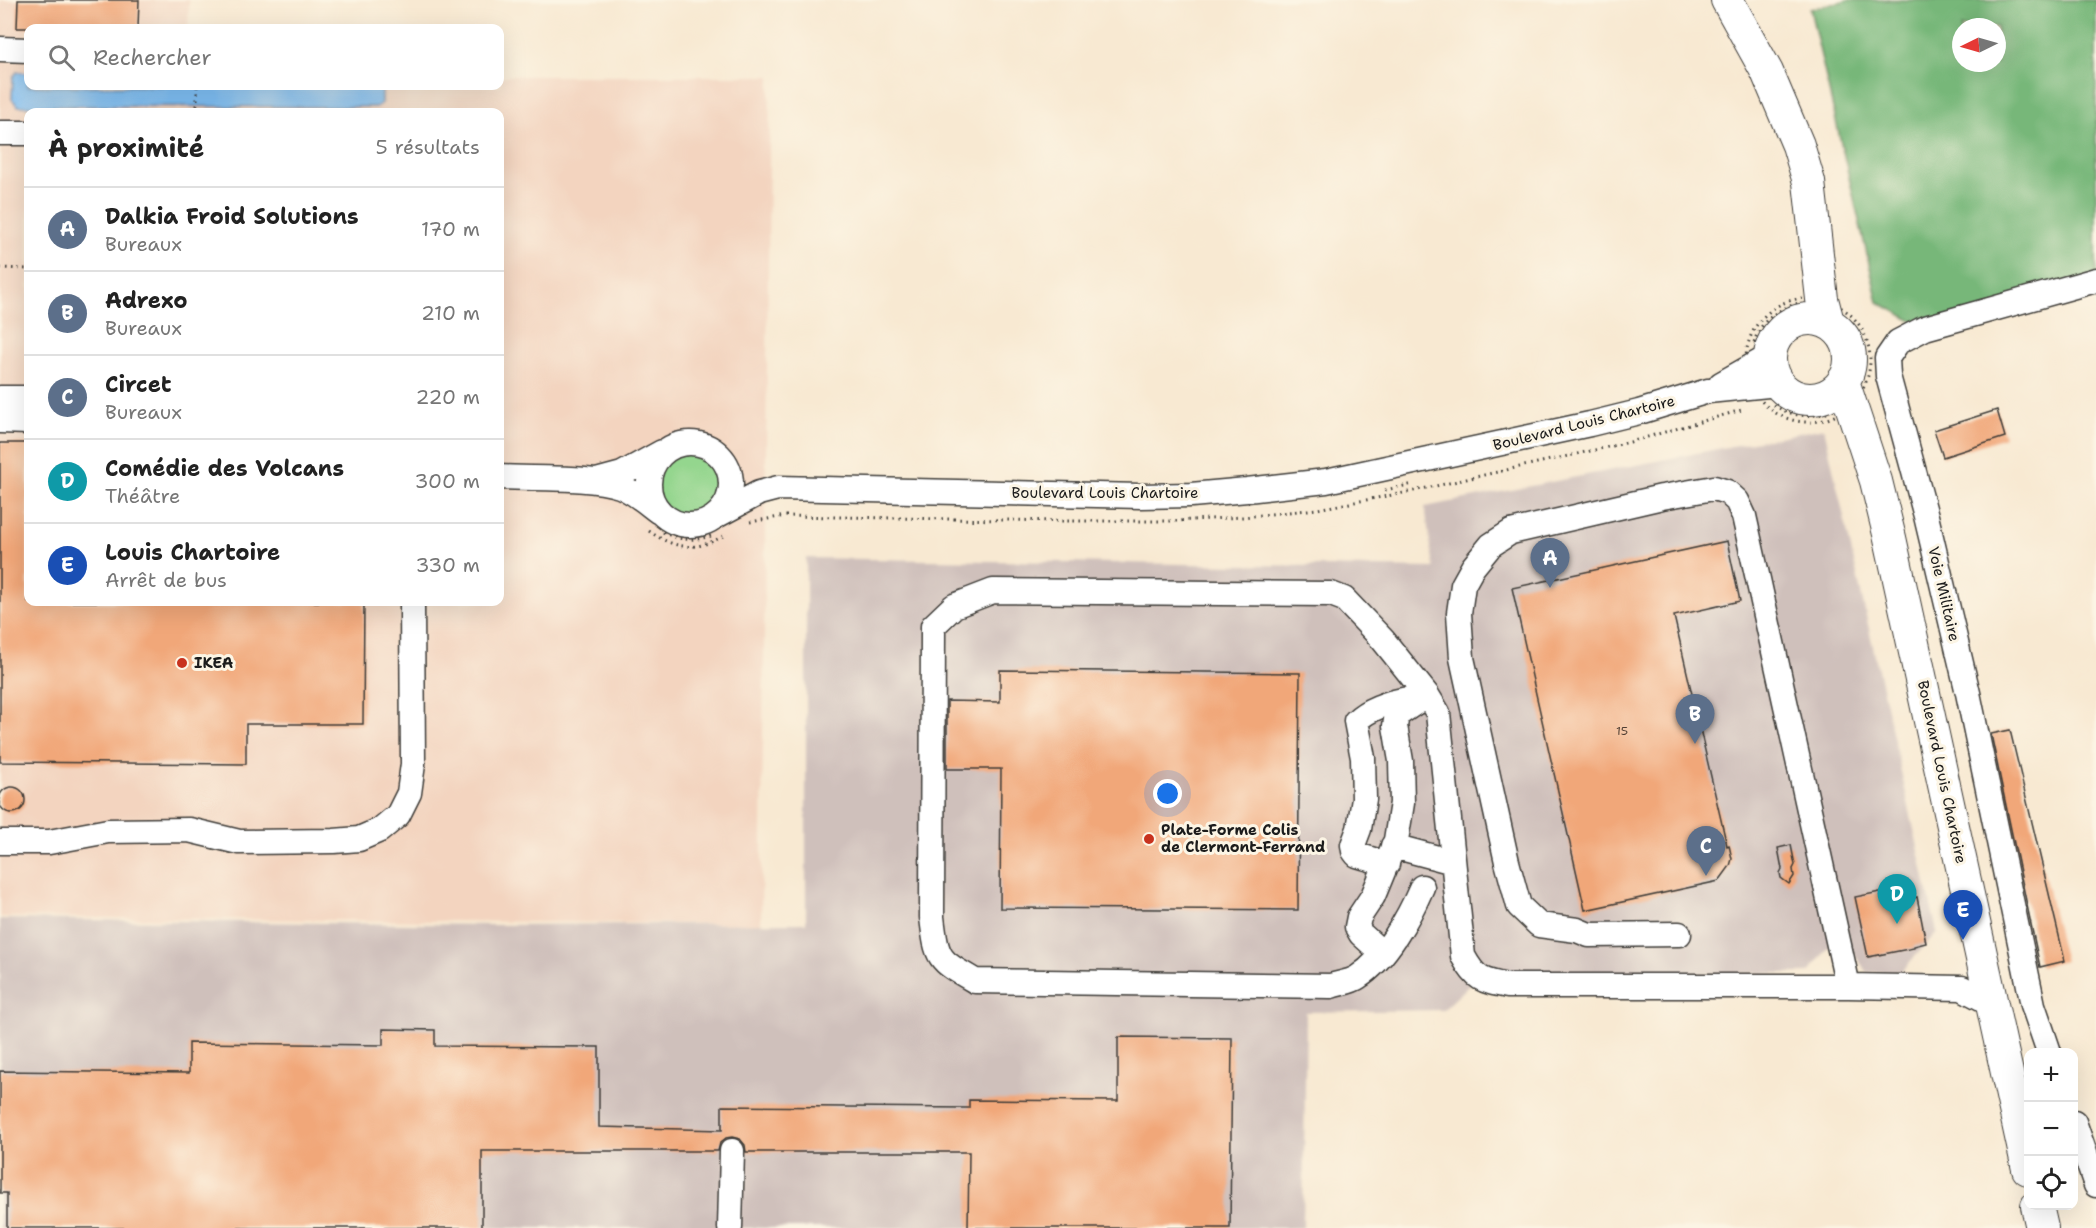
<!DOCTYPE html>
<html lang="fr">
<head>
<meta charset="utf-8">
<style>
  :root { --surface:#fff; --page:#f6f6f6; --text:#222; --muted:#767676; --line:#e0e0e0; --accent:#ea580c }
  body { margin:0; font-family:"Shantell Sans",sans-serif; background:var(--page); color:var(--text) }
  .controls { position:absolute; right:18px; bottom:18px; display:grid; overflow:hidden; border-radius:12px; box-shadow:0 6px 24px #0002 }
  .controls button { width:54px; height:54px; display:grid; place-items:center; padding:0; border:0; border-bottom:2px solid var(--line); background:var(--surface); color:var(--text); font:30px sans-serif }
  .compass { position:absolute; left:1952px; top:18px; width:54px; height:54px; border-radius:50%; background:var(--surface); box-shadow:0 6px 24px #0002; rotate:265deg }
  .you { position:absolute; left:1168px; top:794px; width:21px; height:21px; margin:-15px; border:4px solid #fff; border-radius:50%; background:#1a73e8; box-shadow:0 0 0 9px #1a73e833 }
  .badge { display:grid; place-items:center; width:39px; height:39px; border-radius:50%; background:var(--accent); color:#fff; font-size:20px; font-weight:700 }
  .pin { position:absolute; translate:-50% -50px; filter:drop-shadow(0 2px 3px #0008) }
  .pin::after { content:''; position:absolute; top:32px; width:21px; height:18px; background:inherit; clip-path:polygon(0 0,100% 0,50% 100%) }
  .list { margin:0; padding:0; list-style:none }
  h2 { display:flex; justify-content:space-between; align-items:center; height:78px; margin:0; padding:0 24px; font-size:26px }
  h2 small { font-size:20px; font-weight:400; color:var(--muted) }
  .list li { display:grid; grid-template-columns:39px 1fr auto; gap:18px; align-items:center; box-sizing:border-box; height:84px; padding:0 24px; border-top:2px solid var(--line) }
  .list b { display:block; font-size:22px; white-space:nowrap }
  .list p { margin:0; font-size:20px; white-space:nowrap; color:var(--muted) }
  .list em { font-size:20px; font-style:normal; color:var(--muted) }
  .icon { flex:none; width:33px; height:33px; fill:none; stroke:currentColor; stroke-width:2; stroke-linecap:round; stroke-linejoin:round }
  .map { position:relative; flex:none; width:2096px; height:1228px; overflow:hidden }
  .search { position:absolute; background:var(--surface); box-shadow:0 6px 24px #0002; left:24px; top:24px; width:480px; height:66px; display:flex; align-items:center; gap:15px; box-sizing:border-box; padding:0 21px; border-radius:12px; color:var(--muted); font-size:22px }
  .panel { position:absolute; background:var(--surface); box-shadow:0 6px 24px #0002; left:24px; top:108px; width:480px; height:498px; border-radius:12px }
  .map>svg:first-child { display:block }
  .built { fill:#f3d4bf; fill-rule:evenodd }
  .industrial { fill:#cfc0bb }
  .green { fill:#94d68e; stroke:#587955; stroke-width:1.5 }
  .forest { fill:#77b779; stroke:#4a6a4a; stroke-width:1.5; fill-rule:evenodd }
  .water { fill:#7ebef3; stroke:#4d6d88; stroke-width:1.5 }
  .building { fill:#f1a779 }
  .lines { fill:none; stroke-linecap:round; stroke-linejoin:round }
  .minor-casing { stroke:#3d3b37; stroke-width:27 }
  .major-casing { stroke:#3d3b37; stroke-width:34 }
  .path { stroke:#3d3b37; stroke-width:3; stroke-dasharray:1.5 4.5; stroke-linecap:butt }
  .minor { stroke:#fff; stroke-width:24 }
  .major { stroke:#fff; stroke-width:32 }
  .poi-dot { fill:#c8321e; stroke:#fcf5e5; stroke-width:2 }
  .labels { text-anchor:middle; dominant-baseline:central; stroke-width:6; stroke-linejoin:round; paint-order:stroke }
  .number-label { font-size:12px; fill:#513f33 }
  .street-label { font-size:15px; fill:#1c1c1c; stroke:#fcf5e5 }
  .poi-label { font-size:15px; font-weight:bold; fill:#1c1c1c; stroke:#fcf5e5; text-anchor:start }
</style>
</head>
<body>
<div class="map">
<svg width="2096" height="1228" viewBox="0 0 2096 1228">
  <rect width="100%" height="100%" fill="#fcf5e5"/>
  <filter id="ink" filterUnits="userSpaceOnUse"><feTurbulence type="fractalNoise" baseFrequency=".0167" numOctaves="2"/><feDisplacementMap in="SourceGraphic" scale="12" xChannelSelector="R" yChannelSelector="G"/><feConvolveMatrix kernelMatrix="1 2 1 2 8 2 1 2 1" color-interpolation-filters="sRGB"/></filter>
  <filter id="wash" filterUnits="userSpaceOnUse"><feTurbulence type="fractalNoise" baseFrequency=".008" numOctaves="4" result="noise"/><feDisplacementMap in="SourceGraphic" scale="24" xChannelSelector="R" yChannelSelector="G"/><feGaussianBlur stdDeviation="1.35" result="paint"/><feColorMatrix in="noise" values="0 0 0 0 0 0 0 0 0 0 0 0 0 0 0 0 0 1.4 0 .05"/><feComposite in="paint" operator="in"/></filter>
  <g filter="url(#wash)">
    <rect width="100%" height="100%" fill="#f8e9d2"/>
    <!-- built -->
    <path class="built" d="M0,0H189L188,28H28V86H500V76H770L761,924L0,917ZM28,112H500V602H28Z"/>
    <!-- industrial -->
    <path class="industrial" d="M1824,428L1937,932L1901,972H1867L1847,944L1828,948L1809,973L1480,975L1443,1010L1306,1012L1303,1228H0V919L494,925L806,923V558L1434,568L1425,507Z"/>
    <!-- green -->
    <path class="green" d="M655 483a34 34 0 1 1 68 0a34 34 0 1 1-68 0Z"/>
    <!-- forest -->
    <path class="forest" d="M1848,0H2096V280L1925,328L1878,302L1810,9ZM1961,27H1997V63H1961Z"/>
    <!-- water -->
    <path class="water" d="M17,72L28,73V86H382V103L376,107L18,106L12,99L13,77Z"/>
    <g id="blocks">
      <!-- building -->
      <path class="building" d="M18,0H139L138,28H17Z
        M1997,410L2005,437L1943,457L1934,430Z
        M0,443H28V602H364L363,724H246V764L0,762Z
        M1727,541L1740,601L1674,616L1727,846L1729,845L1732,859L1730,866L1719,881L1585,910L1512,588Z
        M1000,670L1300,673L1298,910L1000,908L1001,769H947V701L1000,702Z
        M2010,730L2065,961L2040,967L1991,734Z
        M-1 800a13 13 0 1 1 26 0a13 13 0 1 1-26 0Z
        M1791,845L1795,865L1793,869L1794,876L1789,884L1781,878L1780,873L1782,869L1778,848Z
        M1900,888L1902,900L1917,897L1926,943L1914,946V948L1868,957L1855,897Z
        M383,1029L435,1030V1046L599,1047V1127L722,1130V1106L969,1108V1100L1118,1101V1037L1232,1038L1230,1228H968L969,1152H746L745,1145L740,1139L732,1137L726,1138L720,1143L718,1151H482V1228H7V1193H0V1071L189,1073V1043L383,1045Z"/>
    </g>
  </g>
  <g filter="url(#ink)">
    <use href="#blocks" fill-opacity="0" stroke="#3d3b37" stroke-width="1.5"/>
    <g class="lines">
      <defs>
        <path id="minor" d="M0,49L28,50
          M0,133H28
          M1721,384L1770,356
          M0,398H28
          M0,421L28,422
          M649 484a41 41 0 1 1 82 0a41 41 0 1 1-82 0Z
          M500,477C533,479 590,476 620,486C635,492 647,503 659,512
          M596,481L622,474L662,452
          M716,516L759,493L778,488L1141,496L1191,495L1247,490L1326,481L1590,424L1639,412L1708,391L1778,384
          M0,842H49L108,831L189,830L239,842L334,841L359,839L380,830L398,815L409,793L413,764L412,602
          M1393,846L1453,862
          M1387,864L1357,855L1354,851L1353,845L1359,829L1364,799L1363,758L1356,721C1370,707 1394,701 1413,698
          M1422,887C1409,917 1386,959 1358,977C1351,982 1340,983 1331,986L975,981C938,960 937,960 932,917L933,626L954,606L993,591L1331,594L1344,599L1383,640L1427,695L1438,713L1463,956C1476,980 1482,981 1508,986H1848L1962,988L1985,1000L1994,1012
          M1679,934L1589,935L1577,930L1539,925L1519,906L1507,862L1462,658L1459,613L1463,585L1473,567L1491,545L1511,532L1662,497L1714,488L1727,492L1737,501L1744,516L1848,986
          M1382,953L1361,934L1357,927L1359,917L1373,896L1396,840L1402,803L1401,761L1395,726L1397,715L1427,695
          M2049,1052L2033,1005L1968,693L1926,516L1888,376L1887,358L1898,342L1925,328L2096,280
          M2074,1122L2096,1185
          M730,1228L732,1151"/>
        <path id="major" d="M1727,0L1767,72L1798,145L1809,182L1822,299L1828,322
          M1770 359a40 40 0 1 1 80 0a40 40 0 1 1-80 0Z
          M1843,381L1876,481L1890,538L2028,1169
          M2037,1206L2042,1228"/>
      </defs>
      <!-- minor casing -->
      <use href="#minor" class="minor-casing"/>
      <!-- major casing -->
      <use href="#major" class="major-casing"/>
      <!-- path -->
      <path class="path" d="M197,112V86
        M0,268L28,269
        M1746 360a62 62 0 1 1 124 0a62 62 0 1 1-124 0Z
        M1852,322C1863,338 1867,353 1864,372
        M1754,343C1760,320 1778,309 1799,303
        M1774,405C1792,417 1810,418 1830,412
        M1385,490L1414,484
        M750,522L785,516L1060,521H1176L1243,517L1317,509L1409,492L1630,442L1745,409
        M649,531C674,549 696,552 723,536
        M663,532C679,541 694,541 711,536"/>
      <!-- minor -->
      <use href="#minor" class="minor"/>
      <!-- major -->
      <use href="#major" class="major"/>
    </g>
  </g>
  <!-- markers -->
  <g class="poi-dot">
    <circle cx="182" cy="663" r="6"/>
    <circle cx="1149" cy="839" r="6"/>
  </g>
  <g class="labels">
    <!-- number labels -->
    <g class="number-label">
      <text x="1622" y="731">15</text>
    </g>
    <!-- street labels -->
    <g class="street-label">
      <text transform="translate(1584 423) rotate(-14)">Boulevard Louis Chartoire</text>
      <text x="1105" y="493">Boulevard Louis Chartoire</text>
      <text transform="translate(1944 594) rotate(77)">Voie Militaire</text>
      <text transform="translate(1942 772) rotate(78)">Boulevard Louis Chartoire</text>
    </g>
    <!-- poi labels -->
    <g class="poi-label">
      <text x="194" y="663">IKEA</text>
      <text x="1161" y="830">Plate-Forme Colis<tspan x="1161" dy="17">de Clermont-Ferrand</tspan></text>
    </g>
  </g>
</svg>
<div class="controls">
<button>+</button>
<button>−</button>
<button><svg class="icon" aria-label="locate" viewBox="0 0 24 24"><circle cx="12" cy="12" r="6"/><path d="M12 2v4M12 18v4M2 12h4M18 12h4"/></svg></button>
</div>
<svg class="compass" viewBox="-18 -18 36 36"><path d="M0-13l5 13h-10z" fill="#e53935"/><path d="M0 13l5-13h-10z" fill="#767676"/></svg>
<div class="you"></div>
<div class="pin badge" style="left:1550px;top:588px;background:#5c6f8a">A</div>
<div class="pin badge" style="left:1695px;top:744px;background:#5c6f8a">B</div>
<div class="pin badge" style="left:1706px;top:876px;background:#5c6f8a">C</div>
<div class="pin badge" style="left:1897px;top:924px;background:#0f9aa8">D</div>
<div class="pin badge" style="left:1963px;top:940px;background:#1a4fb4">E</div>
<div class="search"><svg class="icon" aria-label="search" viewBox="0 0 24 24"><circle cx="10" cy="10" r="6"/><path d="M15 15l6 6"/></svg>Rechercher</div>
<section class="panel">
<h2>À proximité<small>5 résultats</small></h2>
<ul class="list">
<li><span class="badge" style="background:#5c6f8a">A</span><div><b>Dalkia Froid Solutions</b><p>Bureaux</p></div><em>170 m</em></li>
<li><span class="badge" style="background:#5c6f8a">B</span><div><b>Adrexo</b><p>Bureaux</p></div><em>210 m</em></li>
<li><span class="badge" style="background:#5c6f8a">C</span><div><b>Circet</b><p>Bureaux</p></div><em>220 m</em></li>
<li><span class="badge" style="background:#0f9aa8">D</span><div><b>Comédie des Volcans</b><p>Théâtre</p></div><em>300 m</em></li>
<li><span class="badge" style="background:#1a4fb4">E</span><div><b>Louis Chartoire</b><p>Arrêt de bus</p></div><em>330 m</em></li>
</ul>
</section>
</div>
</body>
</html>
